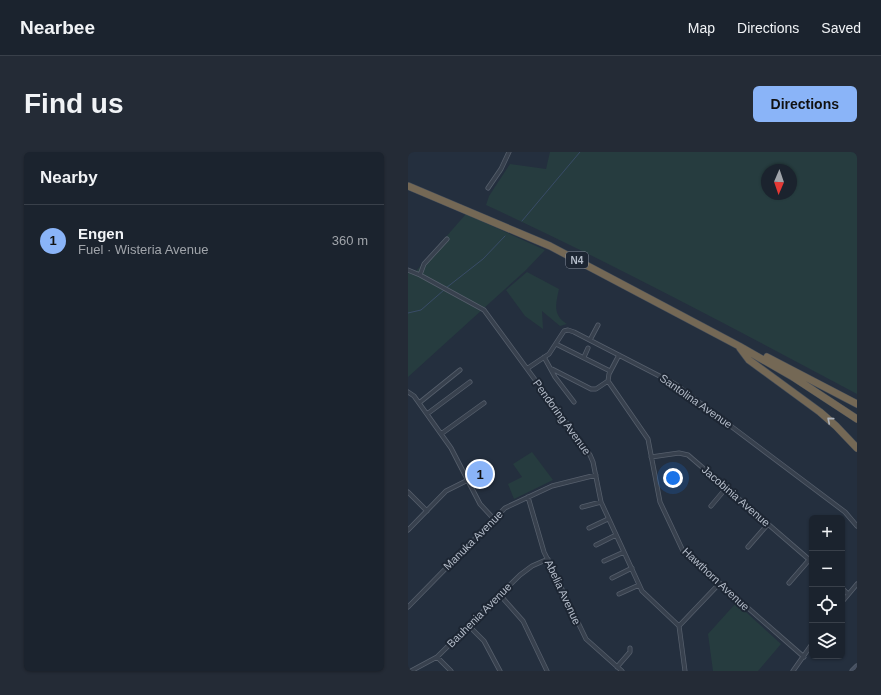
<!DOCTYPE html>
<html lang="en">
<head>
<meta charset="utf-8">
<style>
  :root { --surface:#1b232e; --page:#242b36; --text:#f1f3f6; --muted:#a0a4aa; --line:#39404a; --accent:#8ab4f8 }
  body { margin:0; font-family:Helvetica,sans-serif; background:var(--page); color:var(--text) }
  .controls { position:absolute; right:12px; bottom:12px; display:grid; overflow:hidden; border-radius:6px; box-shadow:0 1px 3px #0004 }
  .controls button { width:36px; height:36px; display:grid; place-items:center; padding:0; border:0; border-bottom:1px solid var(--line); background:var(--surface); color:var(--text); font:20px sans-serif }
  .compass { position:absolute; left:353px; top:12px; width:36px; height:36px; border-radius:50%; background:var(--surface); box-shadow:0 1px 3px #0004; rotate:182deg }
  .you { position:absolute; left:265px; top:326px; width:14px; height:14px; margin:-10px; border:3px solid #fff; border-radius:50%; background:#1a73e8; box-shadow:0 0 0 6px #1a73e833 }
  .badge { display:grid; place-items:center; width:26px; height:26px; border-radius:50%; background:var(--accent); color:#111; font-size:13px; font-weight:700 }
  .pin { position:absolute; translate:-50% -50%; border:2px solid #fff; box-shadow:0 1px 4px #0006 }
  .list { margin:0; padding:0; list-style:none }
  h2 { display:flex; justify-content:space-between; align-items:center; height:52px; margin:0; padding:0 16px; font-size:17px }
  h2 small { font-size:13px; font-weight:400; color:var(--muted) }
  .list li { display:grid; grid-template-columns:26px 1fr auto; gap:12px; align-items:center; box-sizing:border-box; height:72px; padding:0 16px; border-top:1px solid var(--line) }
  .list b { display:block; font-size:15px; white-space:nowrap }
  .list p { margin:0; font-size:13px; white-space:nowrap; color:var(--muted) }
  .list em { font-size:13px; font-style:normal; color:var(--muted) }
  .icon { flex:none; width:22px; height:22px; fill:none; stroke:currentColor; stroke-width:2; stroke-linecap:round; stroke-linejoin:round }
  .map { position:relative; flex:none; width:449px; height:519px; overflow:hidden; border-radius:6px }
  header { display:flex; align-items:center; gap:24px; box-sizing:border-box; height:56px; padding:0 20px; background:var(--surface); border-bottom:1px solid var(--line) }
  header strong { font-size:19px }
  nav { display:flex; gap:22px; margin-inline-start:auto; font-size:14px }
  .intro { display:flex; align-items:center; justify-content:space-between; box-sizing:border-box; height:96px; padding:0 24px }
  h1 { margin:0; font-size:28px }
  .button { padding:10px 18px; border-radius:6px; background:var(--accent); color:#111; font-size:14px; font-weight:700 }
  main { display:flex; gap:24px; padding:0 24px }
  aside { flex:1; background:var(--surface); border-radius:6px; box-shadow:0 1px 3px #0004 }
  .map>svg:first-child { display:block }
  .green { fill:#263c3f; fill-rule:evenodd }
  .lines { fill:none; stroke-linecap:round; stroke-linejoin:round }
  .stream { stroke:#394c67; stroke-width:1 }
  .street-casing { stroke:#565f6c; stroke-width:5 }
  .secondary-casing { stroke:#565f6c; stroke-width:7 }
  .highway-casing { stroke:#434c59; stroke-width:8 }
  .street { stroke:#38414e; stroke-width:3.5 }
  .secondary { stroke:#465061; stroke-width:5.5 }
  .highway { stroke:#746855; stroke-width:7 }
  .oneway { stroke:#aeb4bd }
  .labels { text-anchor:middle; dominant-baseline:central; stroke-width:4; stroke-linejoin:round; paint-order:stroke }
  .shield { fill:#1d2633; stroke:#878f9c; stroke-width:1 }
  .shield-label { font-size:10px; font-weight:bold; fill:#b4bcc9 }
  .street-label { font-size:11px; fill:#b4bcc9; stroke:#1d2633 }
</style>
</head>
<body>
<header>
<strong>Nearbee</strong>
<nav><a>Map</a><a>Directions</a><a>Saved</a></nav>
</header>
<div class="intro"><h1>Find us</h1><a class="button">Directions</a></div>
<main>
<aside>
<h2>Nearby<small></small></h2>
<ul class="list">
<li><span class="badge">1</span><div><b>Engen</b><p>Fuel · Wisteria Avenue</p></div><em>360 m</em></li>
</ul>
</aside>
<div class="map">
<svg width="449" height="519" viewBox="0 0 449 519">
  <rect width="100%" height="100%" fill="#242f3e"/>
  <!-- green -->
  <path class="green" d="M142,0H449V242C327,177 204,111 78,53L81,44L102,12L138,17ZM359,18H383V42H359Z
    M58,62L137,98L118,118L0,225V116L8,119Z
    M119,120L151,137C148,151 144,163 159,172L152,174L134,159L135,177L117,164L98,138Z
    M124,300L145,328L106,347L100,332L114,325L105,312Z
    M328,451L373,492L350,519H305L300,482Z"/>
  <g class="lines">
    <!-- stream -->
    <path class="stream" d="M114,69L172,0
      M38,136L75,107L97,84
      M0,161L13,158L36,138"/>
    <defs>
      <path id="street" d="M80,36L93,17L101,0
        M0,118L12,123L76,158L182,303L185,310L193,350L234,439L271,474L277,519
        M12,123L16,112L39,87
        M182,188L190,173
        M148,192L202,219
        M211,203L201,222L200,229L240,287L252,350L275,399L396,505
        M136,205L147,225L166,250
        M176,205L180,196
        M120,216L141,202L156,179L160,178L166,180L267,232L437,360L449,374
        M144,217L183,237H188L200,229
        M0,240L6,244L43,296L72,352L85,366
        M11,251L52,218
        M19,262L62,230
        M33,282L76,251
        M243,305L271,301L280,303L404,410
        M0,340L19,359
        M120,345L136,400L178,487L214,519
        M303,354L319,335
        M174,355L193,350
        M181,376L200,367
        M0,378L38,339L60,328
        M188,393L208,383
        M340,395L360,372
        M196,409L216,400
        M204,426L224,416
        M381,431L401,408
        M434,436L440,442
        M211,442L231,433
        M92,443L115,469L139,519
        M434,450L449,432
        M0,455L97,356L144,334L188,323
        M61,474L76,489L92,519
        M271,474L311,432
        M29,505L43,519
        M209,515L222,500V496
        M3,519L29,505L112,423L124,414L140,407
        M385,519L404,492"/>
      <path id="secondary" d="M445,519L449,515"/>
      <path id="highway" d="M0,34L142,94L331,194L385,225L449,267
        M332,196L341,208L412,260L428,274L449,296
        M359,205L449,252"/>
    </defs>
    <!-- street casing -->
    <use href="#street" class="street-casing"/>
    <!-- secondary casing -->
    <use href="#secondary" class="secondary-casing"/>
    <!-- highway casing -->
    <use href="#highway" class="highway-casing"/>
    <!-- street -->
    <use href="#street" class="street"/>
    <!-- secondary -->
    <use href="#secondary" class="secondary"/>
    <!-- highway -->
    <use href="#highway" class="highway"/>
  </g>
  <!-- one-way arrows -->
  <defs><path id="oneway-chevron" d="M-2-3.5L2.5 0L-2 3.5" fill="none" stroke-width="1.6" stroke-linecap="round" stroke-linejoin="round"/></defs>
  <use class="oneway" href="#oneway-chevron" transform="translate(422 268) rotate(-140)"/>
  <g class="labels">
    <!-- shield labels -->
    <rect class="shield" x="158" y="100" width="22" height="16" rx="3"/>
    <g class="shield-label">
      <text x="169" y="108">N4</text>
    </g>
    <!-- street labels -->
    <g class="street-label">
      <text transform="translate(288 249) rotate(35)">Santolina Avenue</text>
      <text transform="translate(154 265) rotate(54)">Pendoring Avenue</text>
      <text transform="translate(328 344) rotate(41)">Jacobinia Avenue</text>
      <text transform="translate(65 388) rotate(-45)">Manuka Avenue</text>
      <text transform="translate(308 427) rotate(43)">Hawthorn Avenue</text>
      <text transform="translate(155 440) rotate(65)">Abelia Avenue</text>
      <text transform="translate(71 463) rotate(-45)">Bauhenia Avenue</text>
    </g>
  </g>
</svg>
<div class="controls">
<button>+</button>
<button>−</button>
<button><svg class="icon" aria-label="locate" viewBox="0 0 24 24"><circle cx="12" cy="12" r="6"/><path d="M12 2v4M12 18v4M2 12h4M18 12h4"/></svg></button>
<button><svg class="icon" aria-label="layers" viewBox="0 0 24 24"><path d="M12 4l9 5-9 5-9-5zM3 14l9 5 9-5"/></svg></button>
</div>
<svg class="compass" viewBox="-18 -18 36 36"><path d="M0-13l5 13h-10z" fill="#e53935"/><path d="M0 13l5-13h-10z" fill="#a0a4aa"/></svg>
<div class="you"></div>
<div class="pin badge" style="left:72px;top:322px">1</div>
</div>
</main>
</body>
</html>
